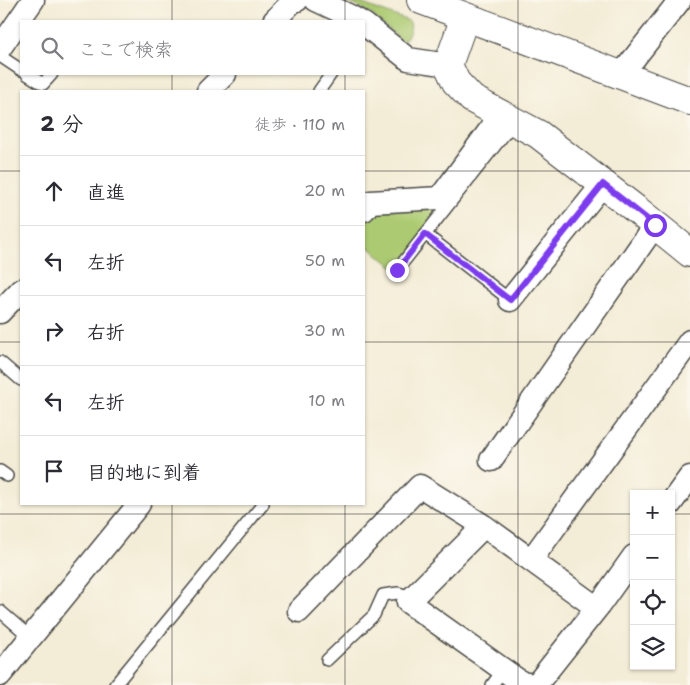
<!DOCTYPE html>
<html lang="ja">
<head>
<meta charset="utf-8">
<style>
  :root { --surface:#fff; --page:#f2f2f3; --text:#2b2b33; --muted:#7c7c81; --line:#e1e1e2 }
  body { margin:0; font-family:"Shantell Sans","Klee One",sans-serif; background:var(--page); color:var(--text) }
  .controls { position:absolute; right:15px; bottom:15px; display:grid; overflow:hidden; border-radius:0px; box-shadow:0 1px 4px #0004 }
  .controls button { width:45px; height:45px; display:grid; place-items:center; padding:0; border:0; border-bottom:1px solid var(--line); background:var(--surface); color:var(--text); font:25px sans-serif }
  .stop { position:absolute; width:15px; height:15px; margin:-11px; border:4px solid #7c3aed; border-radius:50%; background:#fff }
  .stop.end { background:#7c3aed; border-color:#fff; box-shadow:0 1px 5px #0008 }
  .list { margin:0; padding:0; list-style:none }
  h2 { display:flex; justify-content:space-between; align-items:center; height:65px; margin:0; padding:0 20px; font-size:21px }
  h2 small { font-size:16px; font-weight:400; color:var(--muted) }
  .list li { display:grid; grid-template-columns:32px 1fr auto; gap:15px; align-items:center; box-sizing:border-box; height:70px; padding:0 20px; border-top:1px solid var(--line) }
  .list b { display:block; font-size:19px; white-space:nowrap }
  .list em { font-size:16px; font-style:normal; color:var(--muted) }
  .icon { flex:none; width:28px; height:28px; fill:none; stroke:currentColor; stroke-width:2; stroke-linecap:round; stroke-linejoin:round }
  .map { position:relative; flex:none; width:690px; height:685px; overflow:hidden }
  .search { position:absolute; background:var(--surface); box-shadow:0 1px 4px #0004; left:20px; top:20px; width:345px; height:55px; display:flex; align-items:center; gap:12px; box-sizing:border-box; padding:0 18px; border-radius:0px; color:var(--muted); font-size:19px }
  .panel { position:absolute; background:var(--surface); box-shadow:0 1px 4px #0004; left:20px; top:90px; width:345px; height:415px; border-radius:0px }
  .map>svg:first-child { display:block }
  .green { fill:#acca71; stroke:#6c7a4e }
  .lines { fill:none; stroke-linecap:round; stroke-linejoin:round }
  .lane-casing { stroke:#494845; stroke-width:14 }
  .street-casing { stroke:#494845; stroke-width:25 }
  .secondary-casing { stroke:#494845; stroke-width:30 }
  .lane { stroke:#fff; stroke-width:11 }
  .street { stroke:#fff; stroke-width:22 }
  .secondary { stroke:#fff; stroke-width:28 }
  .route { stroke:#7c3aed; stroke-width:6 }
  .grid { fill:none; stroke:#2b2b2b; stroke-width:1; stroke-opacity:0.55 }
</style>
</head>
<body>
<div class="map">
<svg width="690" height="685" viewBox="0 0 690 685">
  <rect width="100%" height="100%" fill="#fbf7ec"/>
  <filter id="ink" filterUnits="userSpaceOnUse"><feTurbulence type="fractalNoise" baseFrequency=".02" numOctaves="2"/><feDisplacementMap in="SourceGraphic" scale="10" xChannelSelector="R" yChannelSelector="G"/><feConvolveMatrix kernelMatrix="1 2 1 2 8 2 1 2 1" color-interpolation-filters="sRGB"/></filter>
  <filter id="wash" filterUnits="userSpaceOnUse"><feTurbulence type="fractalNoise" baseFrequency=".0096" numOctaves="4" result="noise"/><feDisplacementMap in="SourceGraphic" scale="20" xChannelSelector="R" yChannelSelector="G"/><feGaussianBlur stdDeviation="1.12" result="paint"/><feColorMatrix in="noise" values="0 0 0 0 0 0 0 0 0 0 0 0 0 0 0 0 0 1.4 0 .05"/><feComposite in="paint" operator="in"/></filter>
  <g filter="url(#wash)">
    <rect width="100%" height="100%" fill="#f3ecd6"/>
    <!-- green -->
    <path class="green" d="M342,0H352L409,21C413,26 409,36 404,40H401L371,14L360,7Z
      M447,206L397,270L364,243V225L376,211Z"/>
  </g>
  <g filter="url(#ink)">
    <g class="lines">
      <defs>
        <path id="lane" d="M0,56L21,70
          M27,74L43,84L52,74
          M319,91L331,74
          M425,234L510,300
          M397,270L506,132
          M0,362L21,380
          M0,471L7,476
          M0,611L30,637
          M327,660L374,615L383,595L398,593L413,597
          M115,685L263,504
          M492,685L503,670"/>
        <path id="street" d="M316,0L350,16L359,21
          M274,21L293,1L297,0
          M364,24L408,59L448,65
          M0,48L33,0
          M621,75L680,0
          M208,91L225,74
          M364,210L370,202L440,198L501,115
          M510,300L603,184
          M0,312L21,290
          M491,460L655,225
          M671,503L690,477
          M531,560L690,341
          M299,611L420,486L484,526
          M0,675L139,504
          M535,685L522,683L408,602L484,526L597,608
          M536,685L597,608L634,556"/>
        <path id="secondary" d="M421,0L690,101
          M465,17L448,65L456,82L472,99L538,134L638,211L690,253"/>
      </defs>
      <!-- lane casing -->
      <use href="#lane" class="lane-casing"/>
      <!-- street casing -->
      <use href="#street" class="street-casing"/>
      <!-- secondary casing -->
      <use href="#secondary" class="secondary-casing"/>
      <!-- lane -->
      <use href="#lane" class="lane"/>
      <!-- street -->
      <use href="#street" class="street"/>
      <!-- secondary -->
      <use href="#secondary" class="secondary"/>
    </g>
  </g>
  <g class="lines" filter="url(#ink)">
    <!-- route -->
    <path class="route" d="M397,270L425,234L510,300L603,184L655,225"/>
  </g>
  <!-- grid -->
  <path class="grid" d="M172,0V21M345,0V21M518,0V685M172,74V91M345,74V91M0,171H21M364,171H690M0,342H21M364,342H690M172,504V685M345,504V685M0,514H634M671,514H690"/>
</svg>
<div class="controls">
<button>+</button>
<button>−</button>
<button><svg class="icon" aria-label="locate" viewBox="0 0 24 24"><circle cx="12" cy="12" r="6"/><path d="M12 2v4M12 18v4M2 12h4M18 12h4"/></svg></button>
<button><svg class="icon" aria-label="layers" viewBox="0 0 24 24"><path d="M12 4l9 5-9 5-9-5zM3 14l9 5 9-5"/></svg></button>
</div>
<div class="stop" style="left:655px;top:225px"></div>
<div class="stop end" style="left:397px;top:270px"></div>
<div class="search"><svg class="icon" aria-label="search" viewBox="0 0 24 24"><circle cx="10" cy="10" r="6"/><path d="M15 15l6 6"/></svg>ここで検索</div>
<section class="panel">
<h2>2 分<small>徒歩 · 110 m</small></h2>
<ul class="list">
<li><svg class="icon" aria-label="ahead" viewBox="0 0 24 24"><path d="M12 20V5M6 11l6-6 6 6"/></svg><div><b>直進</b></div><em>20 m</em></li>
<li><svg class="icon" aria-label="left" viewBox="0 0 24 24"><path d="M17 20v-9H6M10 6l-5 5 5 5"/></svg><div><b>左折</b></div><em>50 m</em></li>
<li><svg class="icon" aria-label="right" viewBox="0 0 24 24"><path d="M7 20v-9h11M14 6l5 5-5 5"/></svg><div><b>右折</b></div><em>30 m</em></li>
<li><svg class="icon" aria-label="left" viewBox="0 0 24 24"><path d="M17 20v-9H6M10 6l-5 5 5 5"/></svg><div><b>左折</b></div><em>10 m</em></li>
<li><svg class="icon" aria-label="arrive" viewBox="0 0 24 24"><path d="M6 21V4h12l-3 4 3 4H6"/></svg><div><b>目的地に到着</b></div></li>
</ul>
</section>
</div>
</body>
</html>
